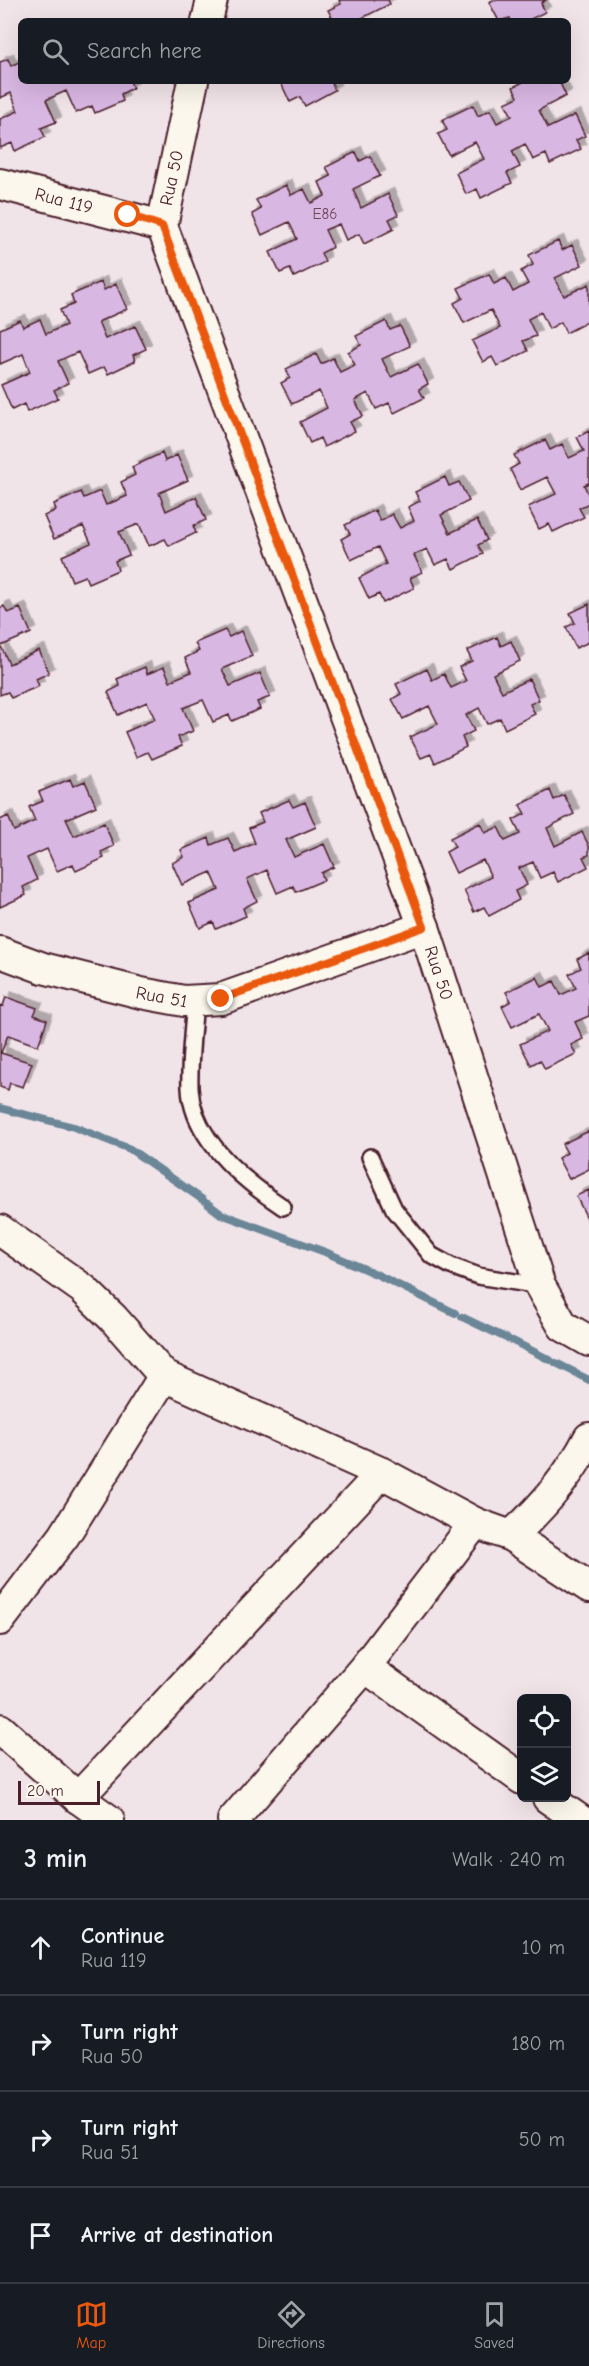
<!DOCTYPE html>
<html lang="en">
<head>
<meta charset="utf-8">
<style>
  :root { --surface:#171b24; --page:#20242c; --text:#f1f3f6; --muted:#9ea1a6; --line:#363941; --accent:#ea580c }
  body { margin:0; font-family:"Comic Neue",sans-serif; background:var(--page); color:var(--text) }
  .controls { position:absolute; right:18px; bottom:18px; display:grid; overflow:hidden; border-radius:9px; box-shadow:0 6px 24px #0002 }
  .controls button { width:54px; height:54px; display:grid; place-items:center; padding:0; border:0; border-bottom:2px solid var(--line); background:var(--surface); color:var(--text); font:30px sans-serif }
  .scale { position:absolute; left:18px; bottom:15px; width:82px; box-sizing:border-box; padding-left:6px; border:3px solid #4a1f2b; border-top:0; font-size:16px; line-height:21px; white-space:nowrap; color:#4a1f2b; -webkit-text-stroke:4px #fbf7ec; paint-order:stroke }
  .stop { position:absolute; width:18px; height:18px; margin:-14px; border:4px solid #ea580c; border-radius:50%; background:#fff }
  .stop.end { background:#ea580c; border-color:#fff; box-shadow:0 2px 6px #0008 }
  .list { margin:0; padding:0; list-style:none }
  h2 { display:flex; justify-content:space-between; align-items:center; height:78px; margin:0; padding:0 24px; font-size:26px }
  h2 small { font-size:20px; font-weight:400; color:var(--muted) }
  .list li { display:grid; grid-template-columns:39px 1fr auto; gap:18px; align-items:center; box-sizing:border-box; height:96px; padding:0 24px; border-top:2px solid var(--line) }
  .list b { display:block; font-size:22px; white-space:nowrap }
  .list p { margin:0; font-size:20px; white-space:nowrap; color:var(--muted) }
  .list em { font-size:20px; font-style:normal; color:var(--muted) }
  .icon { flex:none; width:33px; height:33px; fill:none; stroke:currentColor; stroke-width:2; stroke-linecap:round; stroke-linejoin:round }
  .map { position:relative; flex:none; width:589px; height:1820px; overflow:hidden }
  .search { position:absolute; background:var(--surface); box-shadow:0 6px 24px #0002; left:18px; right:18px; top:18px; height:66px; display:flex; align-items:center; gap:15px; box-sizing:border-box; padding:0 21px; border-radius:9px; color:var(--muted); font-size:22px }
  .sheet { height:462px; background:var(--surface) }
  nav { display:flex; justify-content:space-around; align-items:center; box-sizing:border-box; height:84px; border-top:2px solid var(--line); background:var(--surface); font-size:16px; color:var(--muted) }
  nav a { display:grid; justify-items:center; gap:3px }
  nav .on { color:var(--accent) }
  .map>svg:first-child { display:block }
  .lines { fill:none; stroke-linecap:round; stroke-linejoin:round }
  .stream { stroke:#6a8697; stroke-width:8 }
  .building { fill:#d9b7e3; stroke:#4a1f2b; stroke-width:1.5; filter:url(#shadow) }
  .service-casing { stroke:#4a1f2b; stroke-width:20 }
  .minor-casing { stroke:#4a1f2b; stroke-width:34 }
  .service { stroke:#fbf7ec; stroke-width:15 }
  .minor { stroke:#fbf7ec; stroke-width:30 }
  .route { stroke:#ea580c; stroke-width:8 }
  .labels { text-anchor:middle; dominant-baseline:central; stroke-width:4.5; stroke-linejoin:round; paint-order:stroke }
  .number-label { font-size:15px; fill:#6e4559 }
  .street-label { font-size:18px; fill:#4a1f2b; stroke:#fbf7ec }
</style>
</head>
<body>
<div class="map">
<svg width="589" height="1820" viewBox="0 0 589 1820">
  <defs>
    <filter id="shadow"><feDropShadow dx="5.5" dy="-5.5" stdDeviation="0" flood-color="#0004"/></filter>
  </defs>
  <rect width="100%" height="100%" fill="#f1e4e9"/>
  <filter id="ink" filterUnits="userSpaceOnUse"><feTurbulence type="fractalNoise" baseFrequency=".0167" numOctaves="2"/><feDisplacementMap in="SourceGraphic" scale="12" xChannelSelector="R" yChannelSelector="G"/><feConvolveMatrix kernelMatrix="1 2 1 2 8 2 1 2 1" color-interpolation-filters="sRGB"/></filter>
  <g filter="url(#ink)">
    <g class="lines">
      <!-- stream -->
      <path class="stream" d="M0,1108L74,1127L130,1149L203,1200
        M208,1204L221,1214L325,1252L376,1274L455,1313
        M462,1317L508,1339
        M513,1341L550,1360
        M556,1363L574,1372
        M579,1375L589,1380"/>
    </g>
    <!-- building -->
    <path class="building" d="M339,0H388L390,4L362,18L364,21H334L328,10L341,4Z
      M493,0H546L541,3L545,12L527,21H511L510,18L499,21L489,2Z
      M8,59L11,66L21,61V81H130L133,88L121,94L123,101L95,113L92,106L76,113L66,91L46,100L56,122L41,128L45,137L15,151L12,143L0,148V119L18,111L11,93L0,98V62Z
      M280,81H331L335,90L305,106L300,97L290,102Z
      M525,81H559L566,96L539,110L548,128L575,115L585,136L576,140L581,149L550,164L546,154L533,160L525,144L512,151L520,167L507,173L512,183L481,198L477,189L466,194L456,173L484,159L475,142L449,155L438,134L447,130L442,120L473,105L478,116L490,110L497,123L512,116L505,103L518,97L513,87Z
      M356,152L360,161L370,156L380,176L353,189L361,208L388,194L398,215L389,219L394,229L364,244L359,234L346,240L339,224L325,230L333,247L321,253L325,262L294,277L290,269L280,273L270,252L297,239L289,222L262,235L252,214L261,209L256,200L286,185L291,195L304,189L311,203L325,196L319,182L331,176L326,167Z
      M558,241L562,250L572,245L582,265L555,278L564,296L589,284V321L566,333L561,322L549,329L541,312L528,319L536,336L523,341L528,351L497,366L492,357L483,362L472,341L500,328L491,310L464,323L454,303L463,298L458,288L489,274L494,284L506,278L513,292L528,284L521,271L533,265L529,255Z
      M101,282L104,290L116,284L127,309L98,322L105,339L135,326L146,349L133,355L135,361L108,374L104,367L88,374L78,352L58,361L68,383L54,390L58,398L27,412L24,404L12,410L1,385L30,372L23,354L0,364V329L20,320L23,327L40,319L46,334L66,325L60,310L74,304L71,295Z
      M386,321L390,330L400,326L410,346L382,359L391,377L418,364L428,384L419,389L424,398L394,413L389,403L376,409L368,393L355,400L363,416L350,422L355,431L324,447L320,438L310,443L300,422L327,408L319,391L292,404L281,383L290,378L286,369L316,354L321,364L333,358L340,372L355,365L348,352L361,345L356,336Z
      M589,431V483L584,485L589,496V503L579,508L584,517L553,532L549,524L539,529L528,507L556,494L547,477L520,490L510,469L519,464L514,455L545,440L550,450L562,444L569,458L584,451L577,437Z
      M162,453L165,461L177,455L188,480L159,493L166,511L196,497L206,520L193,526L196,533L169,546L165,539L149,546L139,524L119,532L129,555L115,561L118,570L88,583L85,576L72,581L62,556L91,543L83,526L54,539L44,516L56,510L54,504L81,492L84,498L100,491L106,505L127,496L121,482L135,475L132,467Z
      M445,477L449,486L459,482L469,501L441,515L450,533L477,520L487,540L478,545L483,554L453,569L448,559L435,565L427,549L414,555L422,572L410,578L414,588L383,603L379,594L369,599L359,578L386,564L378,547L351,560L341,539L350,534L345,525L375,510L380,521L392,514L400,528L414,521L408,507L420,501L415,492Z
      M589,604V642L576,648L566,627L575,623L570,613Z
      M4,606L8,613L20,608L31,633L1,646L9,664L39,650L49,673L36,679L39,686L11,698L8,692L0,695V608Z
      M225,630L229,637L241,631L252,656L222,669L230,686L260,673L270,697L257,702L260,709L232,721L229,715L213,722L203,700L183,708L193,731L178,737L182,746L152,759L148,752L136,757L125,732L155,719L147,702L118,715L108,692L120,686L117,679L145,667L147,674L164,667L170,681L191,672L185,658L199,651L195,643Z
      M497,637L501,646L511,641L520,661L493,674L502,692L529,679L539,700L530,704L535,714L505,729L500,718L487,724L479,708L466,715L474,731L462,737L466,747L435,763L431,754L421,758L410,737L438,724L429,706L403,719L392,699L401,694L396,684L427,669L432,680L444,674L451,688L466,681L459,667L472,661L467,651Z
      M70,779L73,786L85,781L96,806L66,819L74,836L104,823L114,846L101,852L104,858L76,871L73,864L57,871L47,849L27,858L37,880L23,887L26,895L0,907V820L8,816L14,831L35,821L29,807L43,801L39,792Z
      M550,790L554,800L564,795L574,814L547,828L555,846L582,832L589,846V855L583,857L588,867L558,882L553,872L540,878L533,862L519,868L527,885L515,891L519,900L489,916L484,907L474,912L464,890L491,877L483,860L456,873L446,852L455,847L450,838L480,823L485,833L498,827L505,841L520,834L513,820L525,814L520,805Z
      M289,800L293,807L305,802L316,827L286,840L294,857L324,844L334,867L321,873L324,880L296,892L293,886L277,893L267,870L247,879L257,901L243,908L246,916L216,929L213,922L200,928L189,903L219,890L211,872L182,885L172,863L184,857L181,850L209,838L211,845L228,838L235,852L255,843L249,828L263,822L259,813Z
      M589,953V1016L575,1022L583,1039L571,1045L576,1054L545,1069L540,1060L531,1065L520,1044L548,1031L539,1014L512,1027L502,1006L511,1001L506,992L537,977L542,987L554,981L561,995L576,988L569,974L581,968L577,959Z
      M6,997L37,1008L34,1015L47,1020L38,1046L8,1035L1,1053L32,1063L23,1087L10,1083L8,1090L0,1087V1005L3,1006Z
      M589,1131V1169L569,1179L558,1158L567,1153L562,1144Z
      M589,1190V1216L587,1218L576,1196Z"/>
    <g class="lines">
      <defs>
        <path id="service" d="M195,1000C193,1029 189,1059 190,1088C192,1139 244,1181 283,1207
          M370,1157L394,1209L431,1255L451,1266L478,1276L540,1286"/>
        <g id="minor">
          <path d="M207,21L212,0"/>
          <path id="s1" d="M193,81L162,226L424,927L540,1286L563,1326L589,1341"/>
          <path id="s2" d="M0,184L162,226"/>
          <path id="s3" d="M0,952L43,968L141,993L184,1001L221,999L424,927"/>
          <path d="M0,1230L83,1289L113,1318L164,1376L382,1473L475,1523L511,1536L589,1587"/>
          <path d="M511,1536C543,1507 569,1477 589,1438"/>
          <path d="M0,1620L64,1536L164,1376"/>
          <path d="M365,1667L522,1779"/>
          <path d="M0,1729L78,1798L109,1820"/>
          <path d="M78,1798L382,1473"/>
          <path d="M548,1798L580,1820"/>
          <path d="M233,1820L365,1667L475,1523"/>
        </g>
      </defs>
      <!-- service casing -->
      <use href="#service" class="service-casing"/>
      <!-- minor casing -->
      <use href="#minor" class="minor-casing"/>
      <!-- service -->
      <use href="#service" class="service"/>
      <!-- minor -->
      <use href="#minor" class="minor"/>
    </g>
  </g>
  <g class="lines" filter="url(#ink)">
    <!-- route -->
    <path class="route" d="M128,215L162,226L424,927L221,999"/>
  </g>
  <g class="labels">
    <!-- number labels -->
    <g class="number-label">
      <text x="325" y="214">E86</text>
    </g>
    <!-- street labels -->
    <g class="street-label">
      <text transform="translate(172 178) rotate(-78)">Rua 50</text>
      <text stroke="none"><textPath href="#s2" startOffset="66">Rua 119</textPath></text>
      <text stroke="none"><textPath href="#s1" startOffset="945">Rua 50</textPath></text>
      <text stroke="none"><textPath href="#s3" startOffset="168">Rua 51</textPath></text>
    </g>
  </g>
</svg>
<div class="controls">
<button><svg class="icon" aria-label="locate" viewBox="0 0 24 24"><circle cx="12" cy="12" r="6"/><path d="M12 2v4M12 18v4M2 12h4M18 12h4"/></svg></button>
<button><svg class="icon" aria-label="layers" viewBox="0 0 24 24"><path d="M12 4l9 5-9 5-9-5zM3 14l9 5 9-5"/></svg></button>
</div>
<div class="scale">20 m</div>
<div class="stop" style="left:128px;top:215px"></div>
<div class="stop end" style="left:221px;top:999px"></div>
<div class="search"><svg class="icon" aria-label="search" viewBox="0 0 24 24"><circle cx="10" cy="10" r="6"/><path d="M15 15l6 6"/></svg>Search here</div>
</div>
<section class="sheet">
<h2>3 min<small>Walk · 240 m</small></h2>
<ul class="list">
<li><svg class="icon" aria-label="ahead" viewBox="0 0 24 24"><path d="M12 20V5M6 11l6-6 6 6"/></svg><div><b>Continue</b><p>Rua 119</p></div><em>10 m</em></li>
<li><svg class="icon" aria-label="right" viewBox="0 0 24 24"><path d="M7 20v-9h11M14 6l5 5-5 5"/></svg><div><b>Turn right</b><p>Rua 50</p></div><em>180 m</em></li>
<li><svg class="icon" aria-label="right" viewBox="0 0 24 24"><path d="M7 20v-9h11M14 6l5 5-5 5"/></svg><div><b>Turn right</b><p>Rua 51</p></div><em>50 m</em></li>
<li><svg class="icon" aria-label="arrive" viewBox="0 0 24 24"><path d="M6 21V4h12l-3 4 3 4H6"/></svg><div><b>Arrive at destination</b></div></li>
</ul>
</section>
<nav>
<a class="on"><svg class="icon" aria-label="map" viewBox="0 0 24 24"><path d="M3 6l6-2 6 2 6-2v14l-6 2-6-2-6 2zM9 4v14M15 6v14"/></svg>Map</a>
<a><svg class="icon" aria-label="directions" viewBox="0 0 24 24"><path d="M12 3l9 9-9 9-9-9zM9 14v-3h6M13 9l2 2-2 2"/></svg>Directions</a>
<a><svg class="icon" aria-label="saved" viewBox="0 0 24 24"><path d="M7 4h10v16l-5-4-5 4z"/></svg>Saved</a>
</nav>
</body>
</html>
